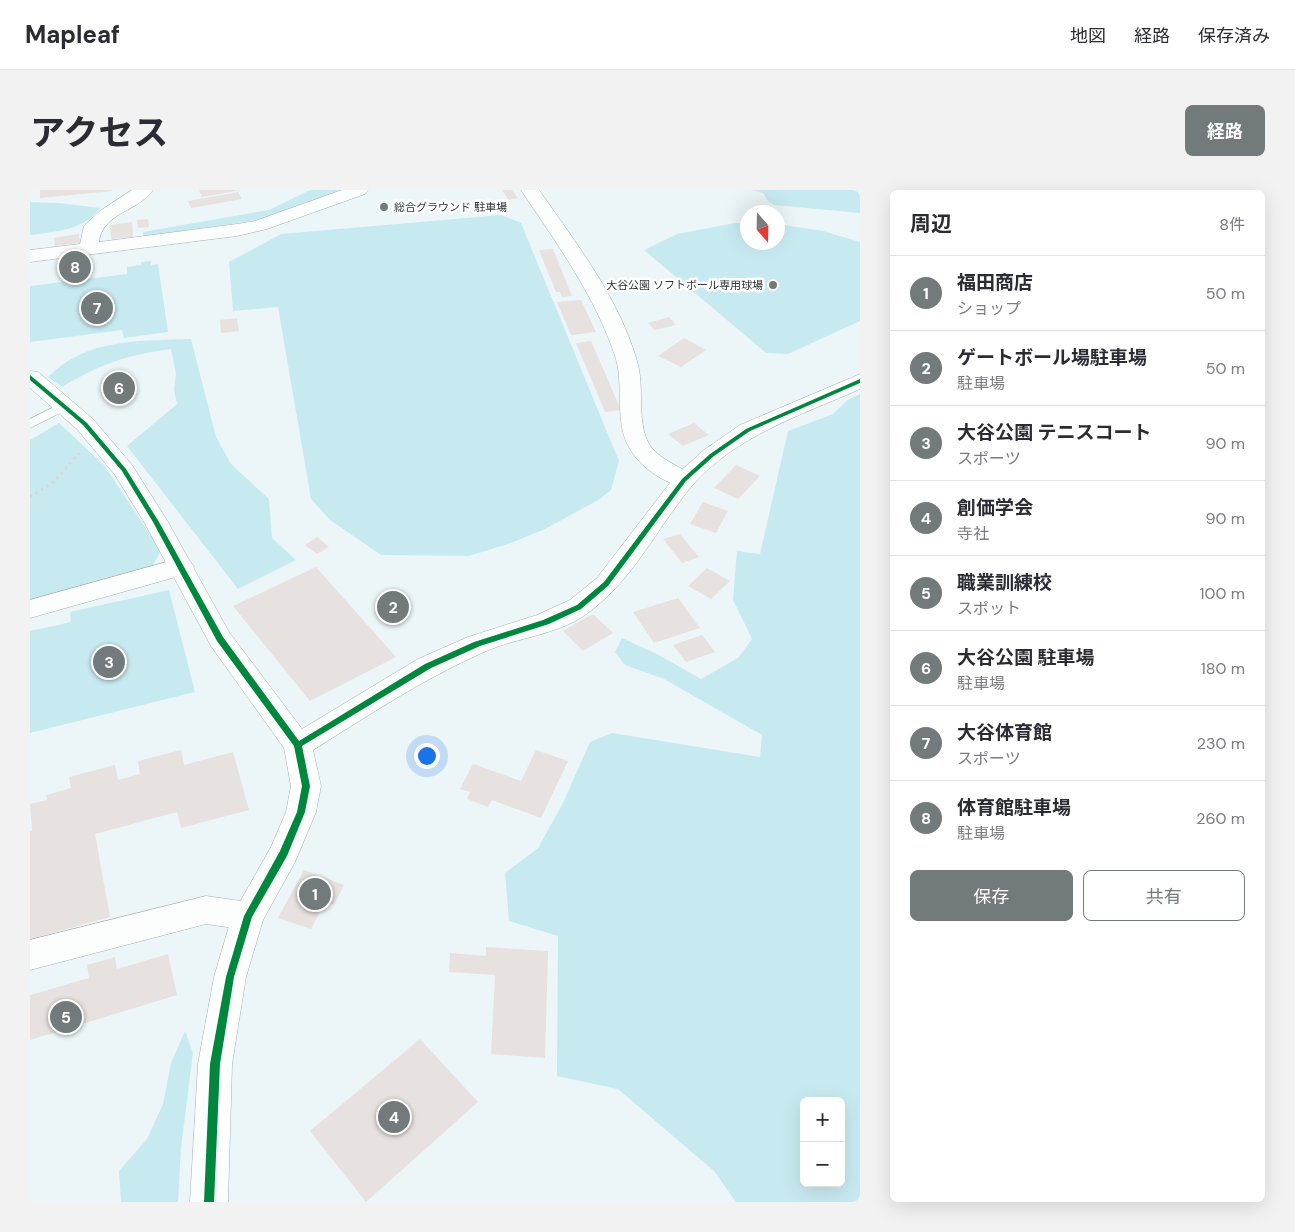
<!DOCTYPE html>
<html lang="ja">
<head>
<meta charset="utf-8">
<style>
  :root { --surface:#fff; --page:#f2f2f3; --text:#2b2b33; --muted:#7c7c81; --line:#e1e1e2; --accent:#727a7c }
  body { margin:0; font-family:"DM Sans","Noto Sans JP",sans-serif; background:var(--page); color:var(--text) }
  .controls { position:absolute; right:15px; bottom:15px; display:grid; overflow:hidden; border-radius:8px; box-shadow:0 5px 20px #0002 }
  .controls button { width:45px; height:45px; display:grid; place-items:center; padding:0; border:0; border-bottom:1px solid var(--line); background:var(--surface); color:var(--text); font:25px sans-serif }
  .compass { position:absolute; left:710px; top:15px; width:45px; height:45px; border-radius:50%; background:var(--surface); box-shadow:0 5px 20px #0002; rotate:160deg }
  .you { position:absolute; left:396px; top:565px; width:18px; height:18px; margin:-12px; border:4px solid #fff; border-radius:50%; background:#1a73e8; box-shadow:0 0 0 8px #1a73e833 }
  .badge { display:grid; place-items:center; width:32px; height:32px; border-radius:50%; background:var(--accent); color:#fff; font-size:16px; font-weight:700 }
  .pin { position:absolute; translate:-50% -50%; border:2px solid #fff; box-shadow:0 1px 5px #0006 }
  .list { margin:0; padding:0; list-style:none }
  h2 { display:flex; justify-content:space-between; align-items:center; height:65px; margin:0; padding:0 20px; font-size:21px }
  h2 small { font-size:16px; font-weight:400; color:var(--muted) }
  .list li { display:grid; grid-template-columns:32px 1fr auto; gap:15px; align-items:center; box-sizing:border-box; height:75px; padding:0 20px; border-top:1px solid var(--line) }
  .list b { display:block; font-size:19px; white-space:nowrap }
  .list p { margin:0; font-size:16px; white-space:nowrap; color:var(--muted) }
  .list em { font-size:16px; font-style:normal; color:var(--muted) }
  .actions { display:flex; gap:10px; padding:15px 20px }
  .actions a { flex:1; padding:11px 0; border:1px solid var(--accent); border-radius:8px; text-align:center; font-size:18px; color:var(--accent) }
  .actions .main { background:var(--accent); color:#fff }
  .map { position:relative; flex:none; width:830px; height:1012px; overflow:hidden; border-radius:8px }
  header { display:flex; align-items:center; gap:30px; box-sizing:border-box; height:70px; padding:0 25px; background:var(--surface); border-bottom:1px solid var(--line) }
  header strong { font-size:24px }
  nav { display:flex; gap:28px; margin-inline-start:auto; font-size:18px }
  .intro { display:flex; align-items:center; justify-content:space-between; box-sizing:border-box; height:120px; padding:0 30px }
  h1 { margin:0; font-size:35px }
  .button { padding:12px 22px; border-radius:8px; background:var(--accent); color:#fff; font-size:18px; font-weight:700 }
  main { display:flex; gap:30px; padding:0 30px }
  aside { flex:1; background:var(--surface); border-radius:8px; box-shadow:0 5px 20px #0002 }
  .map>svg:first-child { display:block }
  .green { fill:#c7eaf0; fill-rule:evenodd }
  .building { fill:#e7e1df }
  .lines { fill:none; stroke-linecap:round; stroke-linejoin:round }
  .service-casing { stroke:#a7aeaf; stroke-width:1 }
  .minor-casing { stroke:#a7aeaf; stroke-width:1 }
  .tertiary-casing { stroke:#a7aeaf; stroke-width:1 }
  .path { stroke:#d5d8d9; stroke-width:3; stroke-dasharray:2.5 4; stroke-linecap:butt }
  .service { fill:#fcfefe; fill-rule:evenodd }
  .minor { fill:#fcfefe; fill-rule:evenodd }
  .tertiary { fill:#fcfefe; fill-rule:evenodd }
  .cycleway-casing { stroke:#fff; stroke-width:3 }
  .cycleway { fill:#00873e; fill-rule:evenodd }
  .poi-dot { fill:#727a7c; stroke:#fff; stroke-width:2 }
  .labels { text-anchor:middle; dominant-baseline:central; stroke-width:5; stroke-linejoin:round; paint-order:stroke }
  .far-poi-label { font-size:11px; fill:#31383a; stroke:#fff; text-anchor:start }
</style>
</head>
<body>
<header>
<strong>Mapleaf</strong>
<nav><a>地図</a><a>経路</a><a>保存済み</a></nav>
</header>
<div class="intro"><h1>アクセス</h1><a class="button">経路</a></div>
<main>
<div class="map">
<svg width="830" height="1012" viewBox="0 0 830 1012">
  <rect width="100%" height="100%" fill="#ecf6f8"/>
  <!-- green -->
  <path class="green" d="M280,0H314L232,29L113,48V42L239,20Z
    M723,0H830V23L744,15L737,10L733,3Z
    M0,12L29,13L70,18C55,40 24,42 0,45Z
    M471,25L491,33L589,271L581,300L570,309L515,339L481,353L439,366L351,365L300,330L281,309L248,117L203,121L199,72L251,44Z
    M705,33H717L718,52H748V34L793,41L830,52V131L758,164L736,163L614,60L647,44Z
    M121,71V75L128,74L138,142L94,148L92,140L0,152V96L97,84V77L111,75V72Z
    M161,149L186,247L201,274L239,309L242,348L266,370L208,399L97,256L147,214L144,200L146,184L141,159C97,165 70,174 32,197L18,187C56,148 110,151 161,149Z
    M830,204V1012H706L684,981L588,899L527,886L528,746L479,731L475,683L508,658L533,613L560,552L582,543L730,567L732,545L634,489L595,475L585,462L592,448L629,465L671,489L708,468L722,449L703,410L707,361L730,364L758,241L803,224L819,209ZM774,911H811V993H774Z
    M29,233L74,275L131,361L120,380L0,410V250Z
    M139,400L165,502L0,543V441L41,432L40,422Z
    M155,841L163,863L151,958L148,1012H91L89,981L117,949L133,914L141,873Z"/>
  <!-- building -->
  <path class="building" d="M10,0H82V1L10,8Z
    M169,0H206V1L172,7Z
    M472,0H482L488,8L479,10Z
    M208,2L212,9L161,18L158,11Z
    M118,29L119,37L108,38L107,30Z
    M102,32L103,47L81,49L80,35Z
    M49,44L50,53L25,56L24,48Z
    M523,59L542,106L532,107L530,102H526L509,60Z
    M551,110L566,142L541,145L527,112Z
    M639,127L646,135L625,140L618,133Z
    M207,128L209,141L191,143L190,130Z
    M654,148L676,160L651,177L628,166Z
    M561,151L591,220L575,222L546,153Z
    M664,233L679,245L653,256L638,244Z
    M706,275L730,286L708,309L684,298Z
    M673,312L698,321L686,343L660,334Z
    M650,344L669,367L652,373L633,349Z
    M287,347L299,357L287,364L275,355Z
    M286,377L366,467L280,511L203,416Z
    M677,378L700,391L681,409L658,396Z
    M648,408L670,438L624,453L603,422Z
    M563,424L583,443L553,461L533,441Z
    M672,445L685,462L656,472L643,455Z
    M151,560L154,575L203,562L219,620L151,638L147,622L65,644L80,727L0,749V641H2L0,614L17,610L16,605L41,598L39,587L85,575L88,590L110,584L108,571Z
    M506,560L538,571L511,628L462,610L458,617L437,609L440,602L430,599L443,574L491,591Z
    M274,680L314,695L304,715L295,712L281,739L248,728Z
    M456,757L518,761L515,868L461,864L465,785L419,782L420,763L456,766Z
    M138,764L147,805L0,850V805L59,788L57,775L85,767L87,779Z
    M390,849L448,912L336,1012L280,941Z"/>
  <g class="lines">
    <defs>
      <path id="service" d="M34,212L40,216L38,219L0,238V229Z"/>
      <path id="minor" d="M102,0H123C109,21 72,23 69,52L207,34L225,31L312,0H338L335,4L237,39L207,46L0,72V60L50,54L54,36L70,21Z
        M491,0H509C546,53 589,108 607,171C615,197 606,230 619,254C627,268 649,276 662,285L666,290L662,295C642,301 610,277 600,259C584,233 594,198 586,169C566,107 527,54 491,0Z
        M151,368L160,371L164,377L160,383L0,428V410Z
        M176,706L218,712L229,716L234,726L229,736L218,740L176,734L0,780V750Z"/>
      <path id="tertiary" d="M0,181L8,182L63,229L102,275L138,332L199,442L272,539L388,469L438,447L507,425L540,410L567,388L646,285L674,260L710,235L830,184V199C772,225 704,246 661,297C627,338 603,390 559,422C530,445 487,447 454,462C393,489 339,525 283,560L291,596L286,622L265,672L233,730L216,787L202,874L198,1012H160L168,874L184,787L202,726L241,657L256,622L261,596L254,558L181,456L114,332L85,285L47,239L0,198Z"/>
    </defs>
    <!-- service casing -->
    <use href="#service" class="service-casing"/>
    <!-- minor casing -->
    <use href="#minor" class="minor-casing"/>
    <!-- tertiary casing -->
    <use href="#tertiary" class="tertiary-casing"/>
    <!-- path -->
    <path class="path" d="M0,307L24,292L49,263"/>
    <!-- service -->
    <use href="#service" class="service"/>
    <!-- minor -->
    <use href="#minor" class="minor"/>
    <!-- tertiary -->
    <use href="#tertiary" class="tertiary"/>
    <defs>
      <path id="cycleway" d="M0,185L57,233L96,279L129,332L193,447L269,551L395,474L444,452L513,430L547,415L574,392L652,289L680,264L716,239L830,189V193L720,241L684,266L656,291L578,396L551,419L519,434L450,456L401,478L272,556L280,596L275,622L257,666L222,727L204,787L190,874L184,1012H174L180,874L196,787L214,726L250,661L267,622L272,596L264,556L187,451L123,332L92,281L53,235L0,190Z"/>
    </defs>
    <!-- cycleway casing -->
    <use href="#cycleway" class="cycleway-casing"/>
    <!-- cycleway -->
    <use href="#cycleway" class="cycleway"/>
  </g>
  <!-- markers -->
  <g class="poi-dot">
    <circle cx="354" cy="17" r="5"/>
    <circle cx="743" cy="95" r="5"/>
  </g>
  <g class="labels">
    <!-- far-poi labels -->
    <g class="far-poi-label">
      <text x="364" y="17">総合グラウンド 駐車場</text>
      <text x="733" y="95" text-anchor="end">大谷公園 ソフトボール専用球場</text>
    </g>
  </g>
</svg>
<div class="controls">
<button>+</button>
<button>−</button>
</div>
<svg class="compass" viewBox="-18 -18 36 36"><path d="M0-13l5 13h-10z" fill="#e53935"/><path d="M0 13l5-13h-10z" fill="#7c7c81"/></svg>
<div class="you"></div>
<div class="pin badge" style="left:285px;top:704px">1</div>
<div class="pin badge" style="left:363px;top:417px">2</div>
<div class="pin badge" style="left:79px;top:472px">3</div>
<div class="pin badge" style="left:364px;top:927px">4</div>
<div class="pin badge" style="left:36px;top:827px">5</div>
<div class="pin badge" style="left:89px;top:198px">6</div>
<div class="pin badge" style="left:67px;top:118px">7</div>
<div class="pin badge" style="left:45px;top:77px">8</div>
</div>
<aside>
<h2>周辺<small>8件</small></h2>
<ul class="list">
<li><span class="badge">1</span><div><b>福田商店</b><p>ショップ</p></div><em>50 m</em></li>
<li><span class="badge">2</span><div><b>ゲートボール場駐車場</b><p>駐車場</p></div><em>50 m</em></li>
<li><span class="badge">3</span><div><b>大谷公園 テニスコート</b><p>スポーツ</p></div><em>90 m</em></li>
<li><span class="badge">4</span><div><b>創価学会</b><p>寺社</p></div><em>90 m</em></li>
<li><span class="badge">5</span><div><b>職業訓練校</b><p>スポット</p></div><em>100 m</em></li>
<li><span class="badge">6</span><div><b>大谷公園 駐車場</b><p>駐車場</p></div><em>180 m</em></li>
<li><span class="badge">7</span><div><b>大谷体育館</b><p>スポーツ</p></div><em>230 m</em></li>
<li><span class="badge">8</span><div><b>体育館駐車場</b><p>駐車場</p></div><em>260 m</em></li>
</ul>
<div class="actions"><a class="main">保存</a><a>共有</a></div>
</aside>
</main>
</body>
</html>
